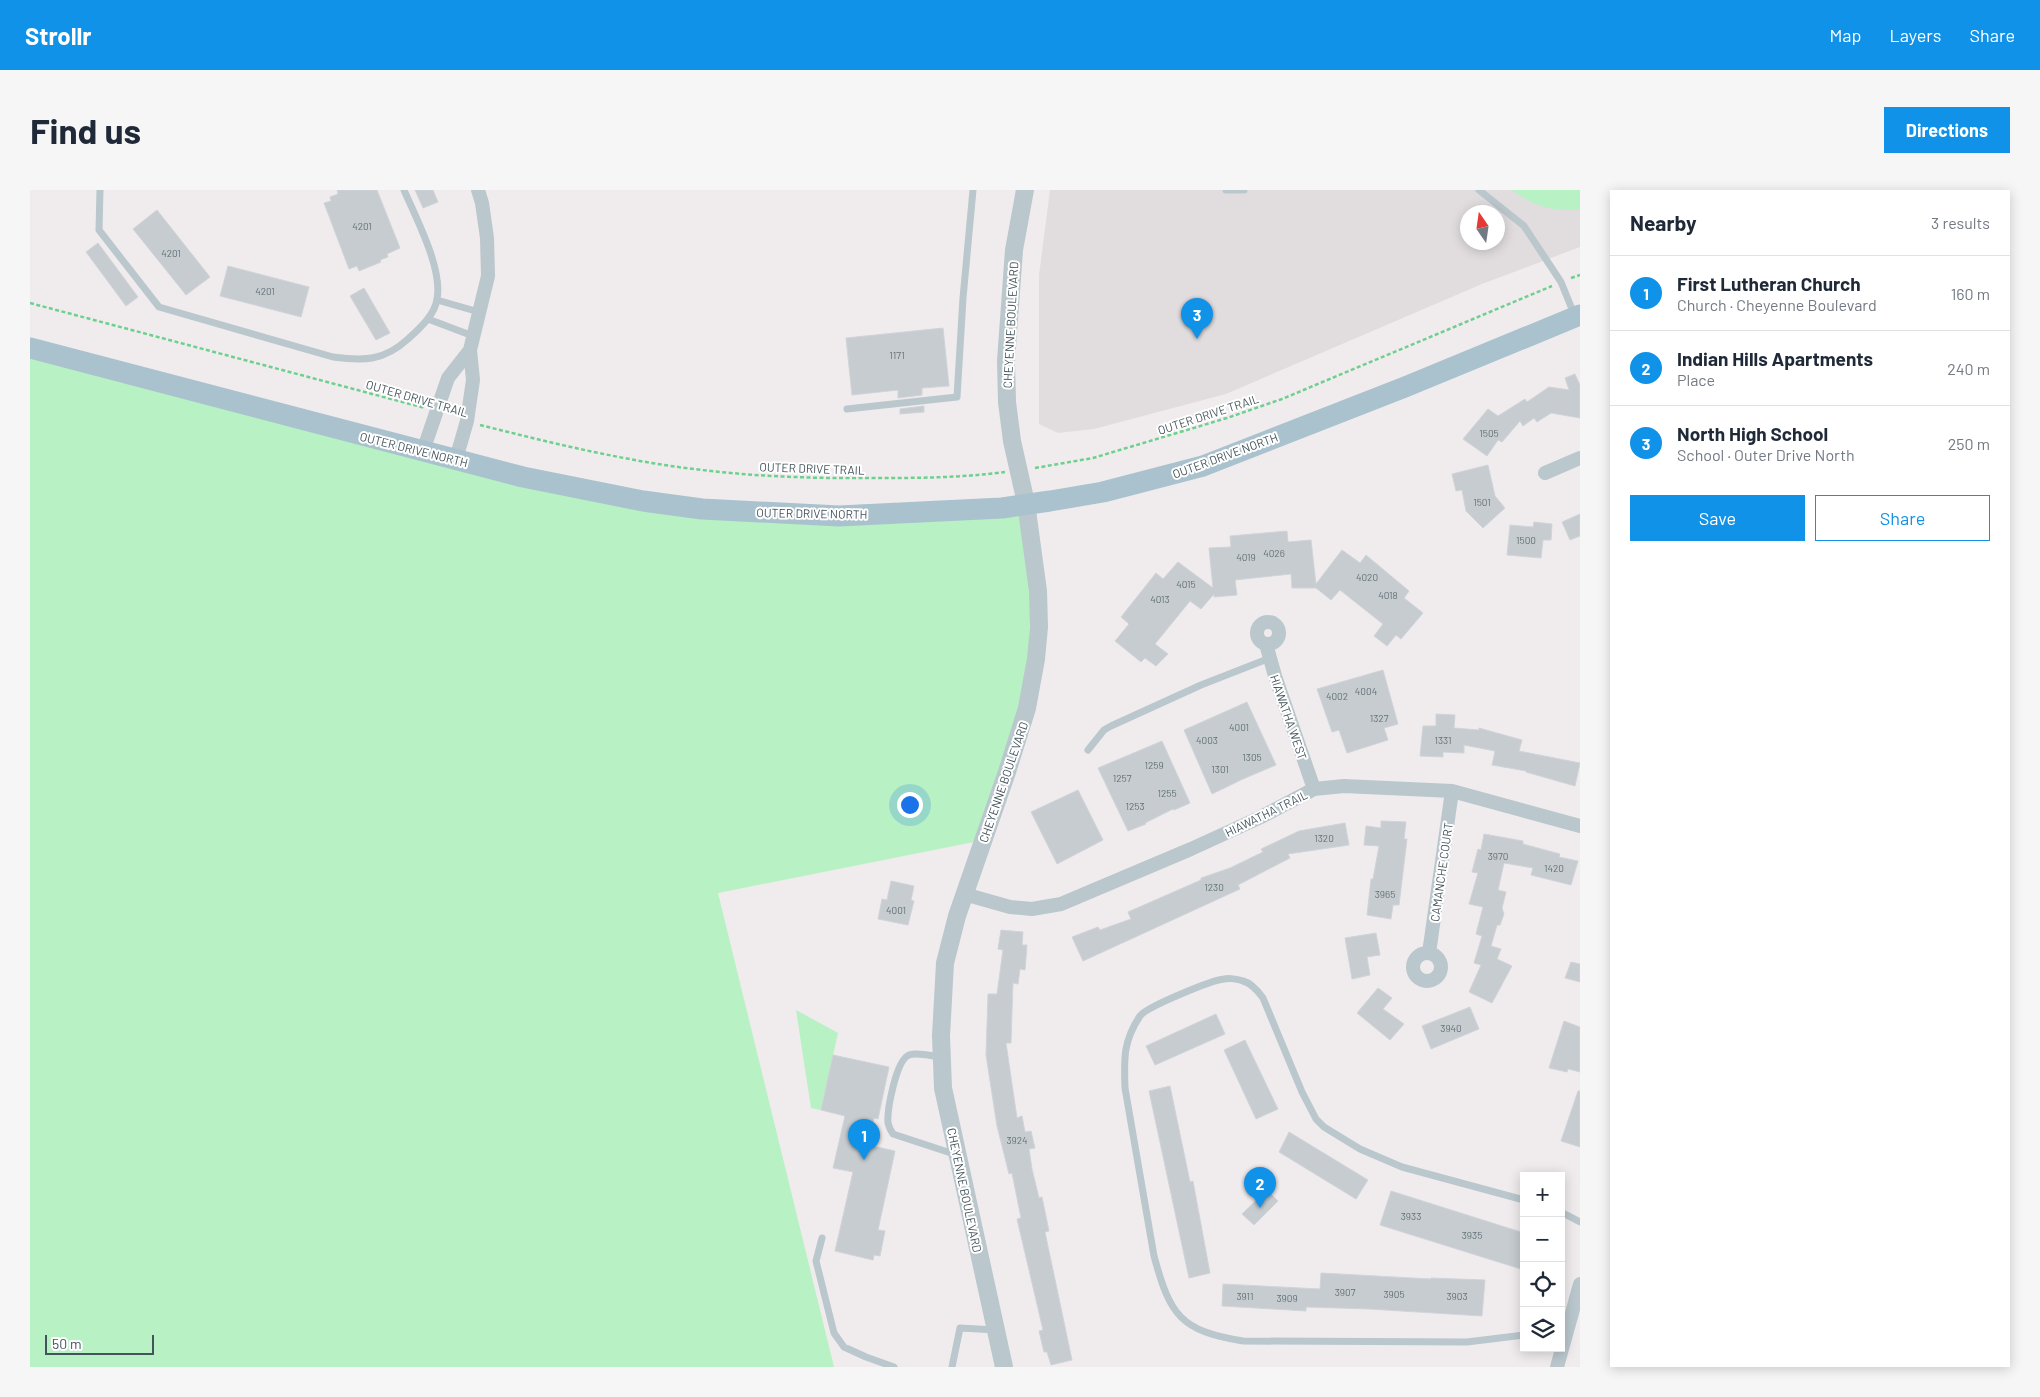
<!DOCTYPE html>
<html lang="en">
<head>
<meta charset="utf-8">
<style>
  :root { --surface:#fff; --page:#f6f6f7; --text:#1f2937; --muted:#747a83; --line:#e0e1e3; --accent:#0f92e7 }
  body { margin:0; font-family:Barlow,sans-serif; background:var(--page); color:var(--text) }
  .controls { position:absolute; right:15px; bottom:15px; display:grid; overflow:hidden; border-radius:0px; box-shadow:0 2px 12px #0003 }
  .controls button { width:45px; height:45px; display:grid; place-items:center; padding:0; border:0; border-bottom:1px solid var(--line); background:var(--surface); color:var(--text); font:25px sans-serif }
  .compass { position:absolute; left:1430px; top:15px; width:45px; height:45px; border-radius:50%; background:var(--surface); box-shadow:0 2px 12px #0003; rotate:347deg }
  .scale { position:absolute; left:15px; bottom:12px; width:109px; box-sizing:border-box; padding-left:5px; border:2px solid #44545b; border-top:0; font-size:14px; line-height:18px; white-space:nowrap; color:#44545b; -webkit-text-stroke:4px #fff; paint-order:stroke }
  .you { position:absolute; left:879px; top:614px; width:18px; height:18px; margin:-12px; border:4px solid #fff; border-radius:50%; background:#1a73e8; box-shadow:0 0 0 8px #1a73e833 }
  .badge { display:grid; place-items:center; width:32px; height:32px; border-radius:50%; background:var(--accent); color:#fff; font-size:16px; font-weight:700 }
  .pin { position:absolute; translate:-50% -41px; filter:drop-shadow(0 1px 2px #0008) }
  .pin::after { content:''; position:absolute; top:26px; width:18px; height:15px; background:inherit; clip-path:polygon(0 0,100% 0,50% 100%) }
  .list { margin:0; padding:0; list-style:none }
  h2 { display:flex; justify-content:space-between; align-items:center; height:65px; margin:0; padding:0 20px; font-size:21px }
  h2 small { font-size:16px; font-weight:400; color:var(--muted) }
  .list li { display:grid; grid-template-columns:32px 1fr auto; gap:15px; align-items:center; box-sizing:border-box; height:75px; padding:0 20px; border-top:1px solid var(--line) }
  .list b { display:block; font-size:19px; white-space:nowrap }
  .list p { margin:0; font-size:16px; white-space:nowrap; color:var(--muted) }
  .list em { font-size:16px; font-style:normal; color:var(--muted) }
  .actions { display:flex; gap:10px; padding:15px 20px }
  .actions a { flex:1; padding:11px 0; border:1px solid var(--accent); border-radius:0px; text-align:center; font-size:18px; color:var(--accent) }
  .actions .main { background:var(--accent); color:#fff }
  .icon { flex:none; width:28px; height:28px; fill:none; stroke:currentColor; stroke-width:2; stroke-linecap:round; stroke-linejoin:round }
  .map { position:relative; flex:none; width:1550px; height:1177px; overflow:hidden; border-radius:0px }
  header { display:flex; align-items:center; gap:30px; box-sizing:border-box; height:70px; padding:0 25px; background:var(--accent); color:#fff }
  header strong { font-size:24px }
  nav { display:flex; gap:28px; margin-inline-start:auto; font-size:18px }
  .intro { display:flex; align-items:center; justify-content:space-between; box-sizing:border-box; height:120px; padding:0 30px }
  h1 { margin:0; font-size:35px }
  .button { padding:12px 22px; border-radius:0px; background:var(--accent); color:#fff; font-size:18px; font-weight:700 }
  main { display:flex; gap:30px; padding:0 30px }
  aside { flex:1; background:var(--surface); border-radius:0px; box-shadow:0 2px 12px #0003 }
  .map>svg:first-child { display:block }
  .education { fill:#e1dddf; fill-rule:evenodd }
  .green { fill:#b7f1c4 }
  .building { fill:#c6ccd0; stroke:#d0d4d9 }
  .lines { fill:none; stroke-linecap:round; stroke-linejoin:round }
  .path { stroke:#6ed08f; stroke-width:2.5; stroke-dasharray:4 2.5; stroke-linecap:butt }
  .service { stroke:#bac7cd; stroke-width:7 }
  .minor { stroke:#bac7cd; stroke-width:14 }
  .tertiary { stroke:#bac7cd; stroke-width:18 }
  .primary { stroke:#aac2ce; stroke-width:21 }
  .labels { text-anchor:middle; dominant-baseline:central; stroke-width:4; stroke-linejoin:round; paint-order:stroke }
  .number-label { font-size:10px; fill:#647278 }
  .street-label { font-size:12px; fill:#44545b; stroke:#fff }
</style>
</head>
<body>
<header>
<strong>Strollr</strong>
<nav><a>Map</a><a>Layers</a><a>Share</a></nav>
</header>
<div class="intro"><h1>Find us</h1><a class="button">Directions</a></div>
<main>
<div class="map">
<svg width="1550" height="1177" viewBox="0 0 1550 1177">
  <rect width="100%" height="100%" fill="#f0eced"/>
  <!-- education -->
  <path class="education" d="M1020,0H1550V57L1452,94L1196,204L1064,239L1028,243L1009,234V85ZM1438,22H1468V52H1438Z"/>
  <!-- green -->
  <path class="green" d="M1482,0H1550V19C1525,23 1501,15 1482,0Z
    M0,160L628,316L991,319L1001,399L999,458L989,524L944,652L688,703L804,1177H0Z
    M766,820L808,843L791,920L781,918Z"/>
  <!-- building -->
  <path class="building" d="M307,0H347L370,58L357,64L358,67L350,70L351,72L329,81L327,76L319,79L294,13L301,11L300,7L308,4Z
    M385,0H403L408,12L393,18Z
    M127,20L180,87L156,105L103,39Z
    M68,53L108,107L96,116L56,62Z
    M198,76L279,97L271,127L190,106Z
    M334,98L360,143L346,150L320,106Z
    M913,138L919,196L892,198V205L868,208V200L822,205L816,148Z
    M1545,184L1550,195V228L1521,223L1507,232L1504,228L1493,236L1490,231L1472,252L1468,250L1457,266L1433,249L1458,219L1468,226L1495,209L1497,212L1519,197L1539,200L1535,188Z
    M894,216V222L870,224V219Z
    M1458,275L1465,306L1475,318L1453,338L1436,321L1432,300L1426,301L1422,284Z
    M1550,324V346L1540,350L1532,332Z
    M1504,332L1522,334L1521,350H1513L1511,368L1477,365L1480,335L1503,337Z
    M1257,341L1258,352L1281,350L1286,394L1312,360L1330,373L1336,365L1379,401L1374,408L1393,423L1371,449L1366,445L1357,456L1344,446L1353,434L1310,400L1301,410L1286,398H1262L1261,384L1205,390L1207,405L1184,407V404L1171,419L1160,411L1125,454L1138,464L1126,476L1115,468L1111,472L1085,451L1099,434L1091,427L1126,383L1133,389L1148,372L1183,398L1179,358L1201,357L1200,346Z
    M1353,480L1368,534L1354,538L1358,550L1317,563L1309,540L1302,542L1287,499Z
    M1217,512L1246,575L1213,589L1182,604L1154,540Z
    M1406,524L1425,525L1424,538L1449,540V538L1492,550L1489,561L1550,573L1545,596L1496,582V581L1462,575L1465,561L1434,555V563L1413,562V567L1390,566L1393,536H1406Z
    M1132,551L1160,613L1144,620L1143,619L1115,633L1116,634L1098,641L1068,578Z
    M1048,600L1073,650L1027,674L1001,622Z
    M1351,631L1376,632L1374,649H1377L1369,715H1363L1361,729L1337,725L1341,689H1343L1349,656L1334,655L1336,636L1351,638Z
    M1315,633L1319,655L1258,664L1260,668L1208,695L1210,699L1053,771L1042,747L1068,737L1070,740L1101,729L1098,722L1171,690V688L1200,678L1233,662L1231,659L1269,641Z
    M1454,644L1493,651V654L1530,664L1529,667L1548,671L1541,695L1501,685L1503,678L1474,673L1468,700L1476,702L1472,718L1474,724L1470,735H1467L1461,756L1471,759L1467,769L1482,776L1462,813L1439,802L1451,775L1444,773L1452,746L1446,744L1453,717L1439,714L1448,683L1442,682L1448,659L1451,660Z
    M861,691L884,696L881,710L884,711L878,735L848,729L852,709L857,710Z
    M971,740L993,742L992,755H997L995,780L990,779L988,794L983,793L981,853H976L987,928L992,926L995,942L1001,941L1005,958L999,959L1002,979L1009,1008L1012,1007L1019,1041L1015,1042L1042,1170L1021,1175L1017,1162H1014L1009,1141L1013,1140L987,1029L991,1028L982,983L979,984L967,936L956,865L958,804H967L973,760L968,759Z
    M1346,743L1350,765L1337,767L1340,785L1322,789L1315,748Z
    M1541,772L1550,774V792L1535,788Z
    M1348,798L1362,808L1353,819L1374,834L1360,850L1327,823Z
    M1440,817L1449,839L1401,859L1392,836Z
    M1186,824L1195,844L1125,875L1116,856Z
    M1534,831L1550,837V882L1538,879L1537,882L1519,878Z
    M1215,850L1248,919L1226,929L1194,860Z
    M803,865L859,877L848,929L844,928L838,955L865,961L848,1040L855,1041L850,1066L844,1065L843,1070L805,1061L823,982L803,978L815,926L791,920Z
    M1140,896L1160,992L1163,991L1180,1083L1159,1088L1119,901Z
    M1548,901H1550V957L1531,951Z
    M1259,942L1338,990L1326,1009L1249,962Z
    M1237,1000L1248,1011L1224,1035L1212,1024Z
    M1361,1001L1494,1043V1080L1350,1035Z
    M1291,1083L1401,1089V1088L1455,1090L1452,1126L1339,1119L1276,1117V1121L1192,1116L1193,1094L1290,1099Z"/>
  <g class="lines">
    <!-- path -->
    <path class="path" d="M1541,88L1550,85
      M0,113L395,218
      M450,235C498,247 546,259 594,268C676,284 759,289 842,288C887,288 930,288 975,282
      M1005,278L1063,268L1197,228L1252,209L1522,96"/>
    <!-- service -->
    <path class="service" d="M70,0L69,40L129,117L303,167C334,171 354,171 378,149C389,139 405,125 407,109C413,79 386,28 374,0
      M1196,0H1214
      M1449,0L1494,36L1531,92L1544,124
      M407,110L449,122
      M398,129L443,146
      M817,219L927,207L933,108L943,0
      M1058,560L1074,540L1081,536L1171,495L1240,468
      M910,867C901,866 888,862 879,865C866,870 857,920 858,933C859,938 861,941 863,944L927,965
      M1494,1010L1372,977L1330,959L1294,937L1286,929L1272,902L1233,808C1228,801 1221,793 1213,791C1208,789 1199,788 1194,789C1182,790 1116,817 1110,826C1093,851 1094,869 1095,898L1124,1066C1140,1125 1150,1141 1213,1151L1437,1152L1494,1145
      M1531,1022L1550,1032
      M792,1048L786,1071L804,1143L814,1157L836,1167L864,1177
      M922,1177L930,1138L966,1140"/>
    <!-- minor -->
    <path class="minor" d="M393,261L418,188L440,160
      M426,269L437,231L443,190L440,160L458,86L457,48L452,13L448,0
      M1515,283L1550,268
      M1227 443a11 11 0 1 1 22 0a11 11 0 1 1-22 0Z
      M1236,454L1245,486L1284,599
      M934,704L980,717L1002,719L1031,714L1161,659L1231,627L1284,599L1314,596L1422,601L1550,636
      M1383 777a14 14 0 1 1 28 0a14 14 0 1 1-28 0Z
      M1399,763L1422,601
      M1527,1177L1550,1094"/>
    <!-- tertiary -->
    <path class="tertiary" d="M974,1177L913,898L911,846L915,773L927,726L977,582L997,518L1006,469L1009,437L1008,401L996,313L982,251L977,212L976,171L984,60L995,0"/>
    <!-- primary -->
    <path class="primary" d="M0,158L493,287L613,311L672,319L809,326L972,318L1020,311L1073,302L1173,276L1375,197L1550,125"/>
  </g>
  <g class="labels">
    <!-- number labels -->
    <g class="number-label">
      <text x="332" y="36">4201</text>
      <text x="141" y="63">4201</text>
      <text x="235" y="101">4201</text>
      <text x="867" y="165">1171</text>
      <text x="1459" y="243">1505</text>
      <text x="1452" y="312">1501</text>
      <text x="1496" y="350">1500</text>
      <text x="1244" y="363">4026</text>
      <text x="1216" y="367">4019</text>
      <text x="1337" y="387">4020</text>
      <text x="1156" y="394">4015</text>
      <text x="1358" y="405">4018</text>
      <text x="1130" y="409">4013</text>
      <text x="1336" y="501">4004</text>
      <text x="1307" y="506">4002</text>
      <text x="1349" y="528">1327</text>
      <text x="1209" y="537">4001</text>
      <text x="1177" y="550">4003</text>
      <text x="1413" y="550">1331</text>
      <text x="1222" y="567">1305</text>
      <text x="1124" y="575">1259</text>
      <text x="1190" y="579">1301</text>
      <text x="1092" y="588">1257</text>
      <text x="1137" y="603">1255</text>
      <text x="1105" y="616">1253</text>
      <text x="1294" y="648">1320</text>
      <text x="1468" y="666">3970</text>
      <text x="1524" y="678">1420</text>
      <text x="1184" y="697">1230</text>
      <text x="1355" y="704">3965</text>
      <text x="866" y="720">4001</text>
      <text x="1421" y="838">3940</text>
      <text x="987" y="950">3924</text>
      <text x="1381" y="1026">3933</text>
      <text x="1442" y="1045">3935</text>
      <text x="1315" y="1102">3907</text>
      <text x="1364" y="1104">3905</text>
      <text x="1215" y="1106">3911</text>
      <text x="1427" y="1106">3903</text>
      <text x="1257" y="1108">3909</text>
    </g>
    <!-- street labels -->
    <g class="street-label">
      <text transform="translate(980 135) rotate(-87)">CHEYENNE BOULEVARD</text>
      <text transform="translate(387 208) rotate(16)">OUTER DRIVE TRAIL</text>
      <text transform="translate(1178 224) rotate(-18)">OUTER DRIVE TRAIL</text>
      <text transform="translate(384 259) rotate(14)">OUTER DRIVE NORTH</text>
      <text transform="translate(1195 265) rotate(-20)">OUTER DRIVE NORTH</text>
      <text transform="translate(782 278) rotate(2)">OUTER DRIVE TRAIL</text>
      <text transform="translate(782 323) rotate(1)">OUTER DRIVE NORTH</text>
      <text transform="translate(1259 527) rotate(71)">HIAWATHA WEST</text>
      <text transform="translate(973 592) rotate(-71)">CHEYENNE BOULEVARD</text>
      <text transform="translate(1236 623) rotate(-26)">HIAWATHA TRAIL</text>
      <text transform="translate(1411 682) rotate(-82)">CAMANCHE COURT</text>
      <text transform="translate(935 1000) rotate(78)">CHEYENNE BOULEVARD</text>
    </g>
  </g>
</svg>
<div class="controls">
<button>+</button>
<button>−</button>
<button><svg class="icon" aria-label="locate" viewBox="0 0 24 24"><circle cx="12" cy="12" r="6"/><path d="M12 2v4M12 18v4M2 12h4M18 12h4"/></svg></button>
<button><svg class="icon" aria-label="layers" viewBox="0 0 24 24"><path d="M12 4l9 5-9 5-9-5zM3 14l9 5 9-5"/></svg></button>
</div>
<svg class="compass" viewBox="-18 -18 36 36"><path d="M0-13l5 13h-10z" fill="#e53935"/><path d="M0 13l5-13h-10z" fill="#747a83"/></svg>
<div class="scale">50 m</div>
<div class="you"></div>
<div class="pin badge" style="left:834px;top:970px">1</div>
<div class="pin badge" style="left:1230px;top:1018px">2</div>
<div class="pin badge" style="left:1167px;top:149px">3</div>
</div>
<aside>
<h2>Nearby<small>3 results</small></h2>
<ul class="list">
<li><span class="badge">1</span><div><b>First Lutheran Church</b><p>Church · Cheyenne Boulevard</p></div><em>160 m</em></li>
<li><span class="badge">2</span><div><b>Indian Hills Apartments</b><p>Place</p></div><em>240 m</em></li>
<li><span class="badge">3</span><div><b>North High School</b><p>School · Outer Drive North</p></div><em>250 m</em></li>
</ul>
<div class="actions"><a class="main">Save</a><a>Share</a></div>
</aside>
</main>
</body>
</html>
